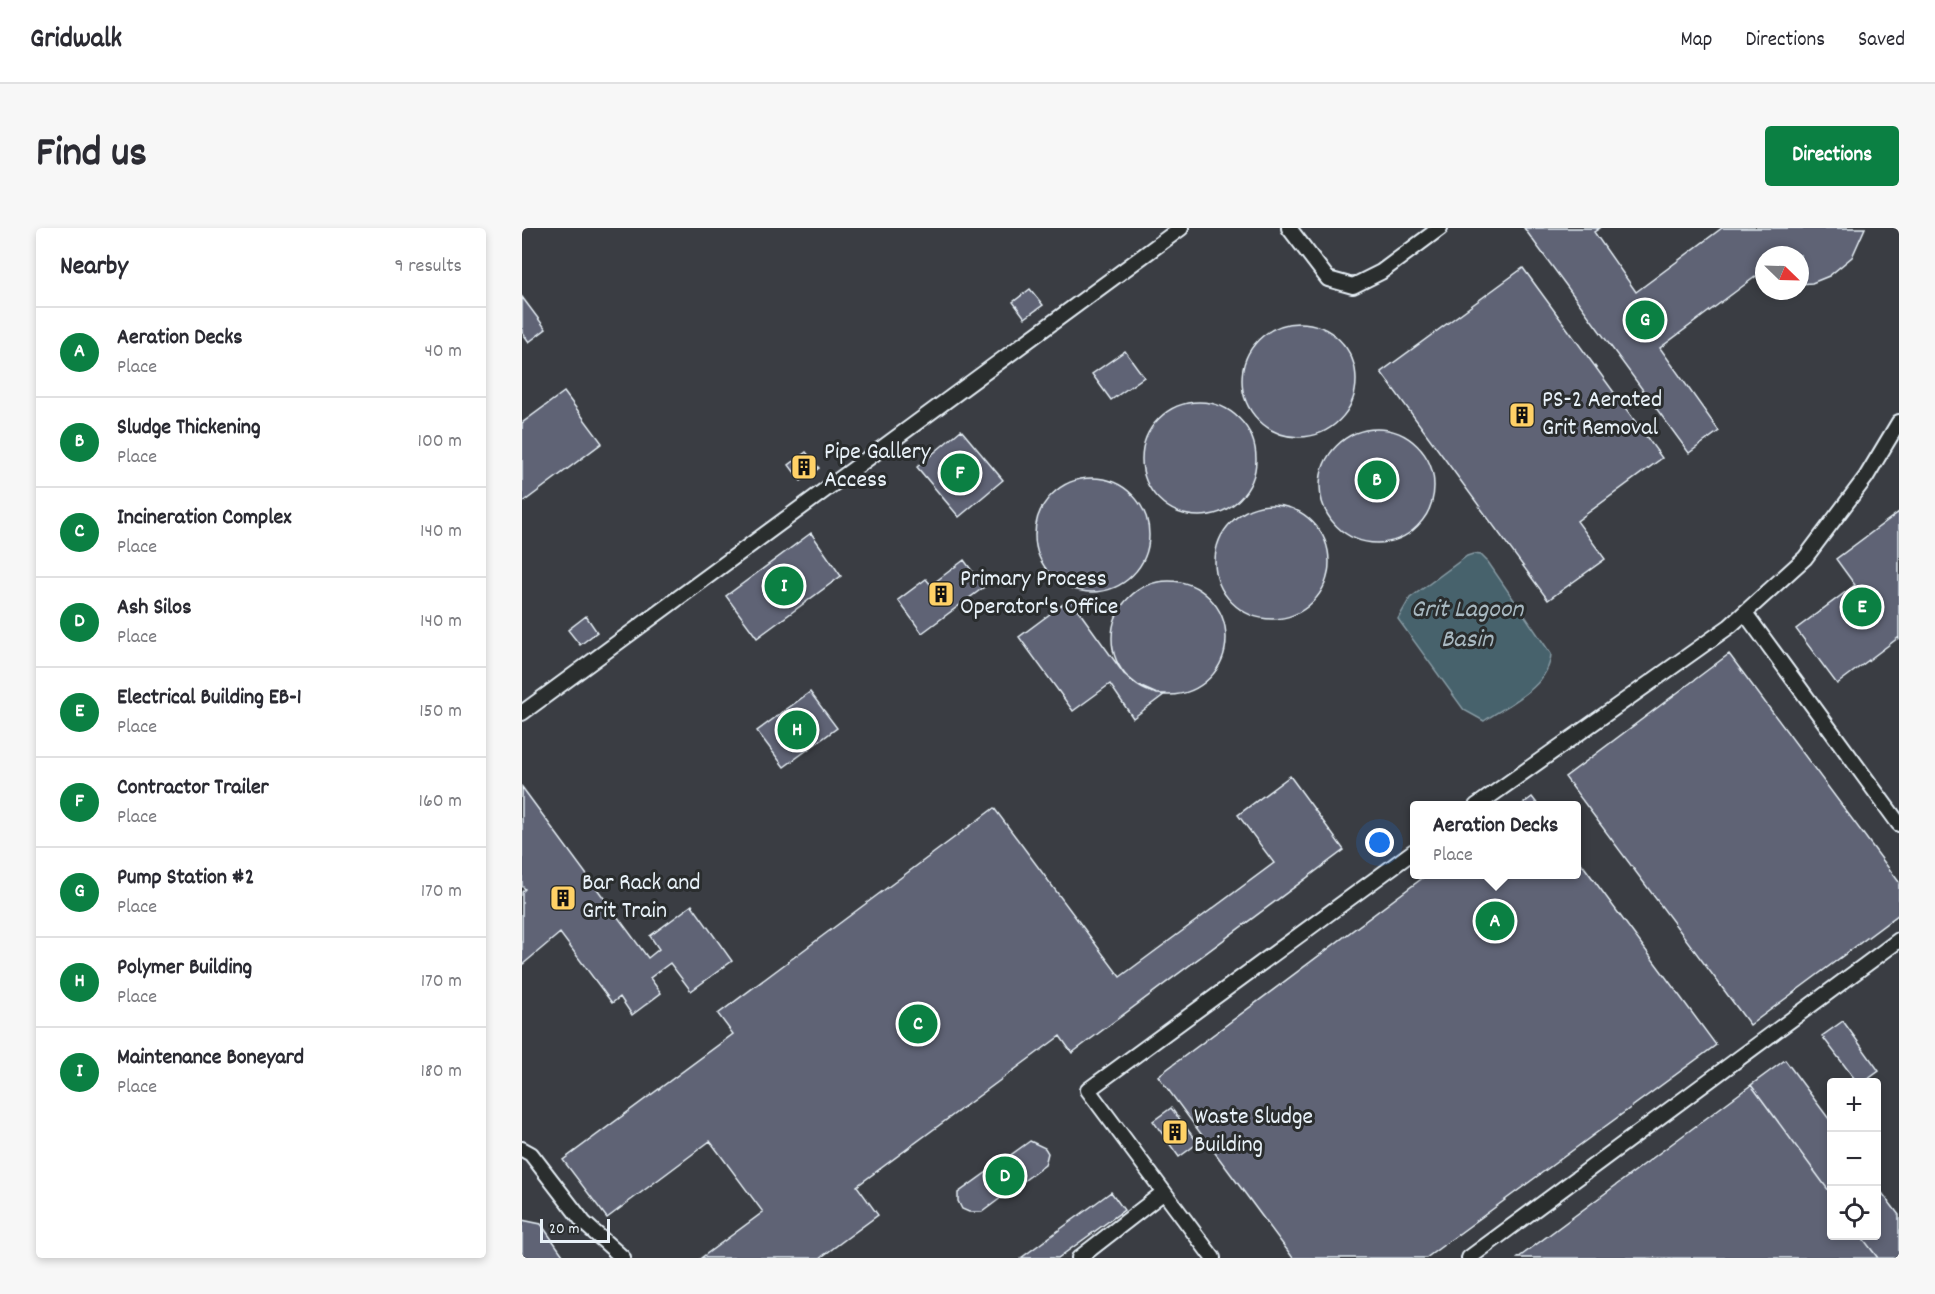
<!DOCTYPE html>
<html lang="en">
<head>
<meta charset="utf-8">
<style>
  :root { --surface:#fff; --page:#f7f7f7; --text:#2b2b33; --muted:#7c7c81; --line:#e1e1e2; --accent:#0b8043 }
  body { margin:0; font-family:Dekko,sans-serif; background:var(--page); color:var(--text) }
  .controls { position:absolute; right:18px; bottom:18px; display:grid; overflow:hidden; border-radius:6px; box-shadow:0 3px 9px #0003 }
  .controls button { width:54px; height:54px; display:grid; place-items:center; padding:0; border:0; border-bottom:2px solid var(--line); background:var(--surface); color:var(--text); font:30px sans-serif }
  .compass { position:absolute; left:1233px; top:18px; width:54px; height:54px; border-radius:50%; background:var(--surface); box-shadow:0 3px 9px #0003; rotate:113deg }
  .scale { position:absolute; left:18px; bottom:15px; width:70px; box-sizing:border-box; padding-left:6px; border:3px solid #e8f1f8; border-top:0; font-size:16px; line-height:21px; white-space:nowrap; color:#e8f1f8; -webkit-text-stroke:4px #2a2d2e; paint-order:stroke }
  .you { position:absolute; left:858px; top:615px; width:21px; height:21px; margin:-15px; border:4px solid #fff; border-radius:50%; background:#1a73e8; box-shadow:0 0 0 9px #1a73e833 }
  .badge { display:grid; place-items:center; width:39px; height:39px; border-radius:50%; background:var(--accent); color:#fff; font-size:20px; font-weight:700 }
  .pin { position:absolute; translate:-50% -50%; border:3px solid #fff; box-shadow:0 2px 6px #0006 }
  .popup { position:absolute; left:888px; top:573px; width:171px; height:78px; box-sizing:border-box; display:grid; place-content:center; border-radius:6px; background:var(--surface); filter:drop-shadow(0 2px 4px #0005); font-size:20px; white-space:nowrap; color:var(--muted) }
  .popup b { font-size:22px; color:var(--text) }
  .popup::after { content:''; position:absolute; left:50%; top:100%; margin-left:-12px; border:12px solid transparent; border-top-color:var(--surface) }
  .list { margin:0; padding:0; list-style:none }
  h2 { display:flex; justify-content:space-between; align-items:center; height:78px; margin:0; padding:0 24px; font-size:26px }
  h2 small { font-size:20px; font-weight:400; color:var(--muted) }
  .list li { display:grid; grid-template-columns:39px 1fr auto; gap:18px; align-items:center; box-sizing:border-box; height:90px; padding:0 24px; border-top:2px solid var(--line) }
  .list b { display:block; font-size:22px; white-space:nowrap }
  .list p { margin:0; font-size:20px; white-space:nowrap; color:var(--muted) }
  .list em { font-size:20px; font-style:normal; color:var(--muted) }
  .icon { flex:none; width:33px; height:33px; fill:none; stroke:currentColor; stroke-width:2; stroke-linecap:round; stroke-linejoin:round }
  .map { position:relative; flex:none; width:1377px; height:1030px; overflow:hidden; border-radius:6px }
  header { display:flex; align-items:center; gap:36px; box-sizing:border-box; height:84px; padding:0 30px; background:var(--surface); border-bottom:2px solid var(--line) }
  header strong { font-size:28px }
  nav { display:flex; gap:33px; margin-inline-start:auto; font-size:21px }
  .intro { display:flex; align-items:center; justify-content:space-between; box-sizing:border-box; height:144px; padding:0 36px }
  h1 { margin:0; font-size:42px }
  .button { padding:15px 27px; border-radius:6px; background:var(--accent); color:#fff; font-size:21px; font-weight:700 }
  main { display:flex; gap:36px; padding:0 36px }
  aside { flex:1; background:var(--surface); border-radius:6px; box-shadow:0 3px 9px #0003 }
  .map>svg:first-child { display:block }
  .water { fill:#47626c; stroke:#879ba4; stroke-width:1.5 }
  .building { fill:#5f6375; stroke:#e8f1f8; stroke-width:1.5 }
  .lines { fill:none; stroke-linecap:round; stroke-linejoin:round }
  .service-casing { stroke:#e8f1f8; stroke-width:18 }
  .service { stroke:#2a2d2e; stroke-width:14 }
  .labels { text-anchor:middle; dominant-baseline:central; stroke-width:6; stroke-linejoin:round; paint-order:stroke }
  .poi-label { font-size:24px; fill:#e8f1f8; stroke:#2a2d2e; text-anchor:start }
  .water-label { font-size:26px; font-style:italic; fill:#a8b8c0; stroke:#2a2d2e }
</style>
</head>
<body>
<header>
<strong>Gridwalk</strong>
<nav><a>Map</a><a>Directions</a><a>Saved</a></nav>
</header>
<div class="intro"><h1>Find us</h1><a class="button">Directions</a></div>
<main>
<aside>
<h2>Nearby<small>9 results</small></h2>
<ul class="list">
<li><span class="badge">A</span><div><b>Aeration Decks</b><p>Place</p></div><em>40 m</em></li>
<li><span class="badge">B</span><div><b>Sludge Thickening</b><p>Place</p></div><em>100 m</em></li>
<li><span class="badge">C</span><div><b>Incineration Complex</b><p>Place</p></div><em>140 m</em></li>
<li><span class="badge">D</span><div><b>Ash Silos</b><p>Place</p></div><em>140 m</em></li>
<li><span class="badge">E</span><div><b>Electrical Building EB-1</b><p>Place</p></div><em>150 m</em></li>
<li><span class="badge">F</span><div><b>Contractor Trailer</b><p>Place</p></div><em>160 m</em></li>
<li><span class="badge">G</span><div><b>Pump Station #2</b><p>Place</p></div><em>170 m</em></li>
<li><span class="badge">H</span><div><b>Polymer Building</b><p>Place</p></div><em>170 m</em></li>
<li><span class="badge">I</span><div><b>Maintenance Boneyard</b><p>Place</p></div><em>180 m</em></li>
</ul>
</aside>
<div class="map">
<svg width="1377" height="1030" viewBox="0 0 1377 1030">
  <rect width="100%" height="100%" fill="#3a3d43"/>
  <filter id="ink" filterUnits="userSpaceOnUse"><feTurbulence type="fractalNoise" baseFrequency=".0167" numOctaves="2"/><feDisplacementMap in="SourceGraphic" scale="12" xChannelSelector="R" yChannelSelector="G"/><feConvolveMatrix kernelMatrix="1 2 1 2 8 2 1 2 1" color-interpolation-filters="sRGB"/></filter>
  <g filter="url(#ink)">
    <!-- water -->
    <path class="water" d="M951,326L959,327L966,334L1029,426C1027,459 987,476 962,493L942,482L876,391L888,370L945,328Z"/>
    <!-- building -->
    <path class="building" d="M1002,0H1078L1072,4L1114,64L1200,0H1343L1330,29L1307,48L1290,55L1278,56V27H1242V48L1237,46L1138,120L1197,203L1167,225Z
      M1001,40L1140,230L1055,293L1083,331L1026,372L859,144Z
      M508,61L521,77L503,90L491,74Z
      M0,69L24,101L7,114L0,104Z
      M720 152a57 57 0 1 1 114 0a57 57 0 1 1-114 0Z
      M603,123L622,149L589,172L570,146Z
      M42,164L80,215L0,275V195Z
      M620 231a57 57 0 1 1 114 0a57 57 0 1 1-114 0Z
      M798 258a57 57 0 1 1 114 0a57 57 0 1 1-114 0Z
      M439,202L481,252L437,289L395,239Z
      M284,224L297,240L279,253L267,237Z
      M513 307a57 57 0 1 1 114 0a57 57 0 1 1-114 0Z
      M693 334a57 57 0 1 1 114 0a57 57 0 1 1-114 0Z
      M1377,284V411L1376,410L1315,456L1274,401L1333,357L1314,331Z
      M289,305L319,348L235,410L204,368Z
      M442,332L462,359L400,405L376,372L404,351L409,357Z
      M590 410a57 57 0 1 1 114 0a57 57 0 1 1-114 0Z
      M548,371L602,446L617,458L635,466H643L611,490L588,456L551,483L497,409Z
      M64,388L75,404L58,417L46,402Z
      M1207,426L1377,654V686L1228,797L1043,549Z
      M288,464L315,500L262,539L235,503Z
      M768,548L822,622L550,825L538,808L335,958L356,987L298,1030H179L241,984L188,913L85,990L41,932L211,806L196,786L472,580L598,749L752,635L716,587Z
      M0,559L126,730L137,721L128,708L170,677L210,733L169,763L148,735L128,750L139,765L110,787L98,769L90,775L38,705L0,737V664L3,661L0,658Z
      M1010,569L1017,578H998Z
      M1054,628L1194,817L904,1030H771L636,848L906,646H1054Z
      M1321,793L1357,843L1342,854H1335L1300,808Z
      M1263,832L1310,895V967L1229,857Z
      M1229,857L1310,967V1008H1339L1356,1030H996Z
      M649,880L676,915L657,929L631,893Z
      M508,913L523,920L526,925L523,937L460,984H447L440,981L436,973V965Z
      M1354,957L1377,987V1030H1356L1339,1008H1354Z
      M589,964L602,982L536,1030H499Z
      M0,992L19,996L43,1030H0Z"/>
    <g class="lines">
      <defs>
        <path id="service" d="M767,0L806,51L831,58L859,44L918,0
          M1223,385L1377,596
          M0,485L659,0
          M954,578L1208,398L1283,330L1344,249L1377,194
          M0,921L9,926L62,995L101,1030
          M557,1030L642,964
          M691,1030L566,862L892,623
          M947,1030L1377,712"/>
      </defs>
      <!-- service casing -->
      <use href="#service" class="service-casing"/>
      <!-- service -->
      <use href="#service" class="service"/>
    </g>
  </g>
  <!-- icons -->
  <defs>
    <symbol id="building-square" viewBox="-11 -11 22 22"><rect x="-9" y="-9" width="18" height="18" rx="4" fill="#ffd166" stroke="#2a2d2e"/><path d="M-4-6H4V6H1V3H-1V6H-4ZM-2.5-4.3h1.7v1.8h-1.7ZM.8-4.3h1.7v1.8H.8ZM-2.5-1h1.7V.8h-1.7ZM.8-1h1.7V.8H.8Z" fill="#111"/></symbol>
  </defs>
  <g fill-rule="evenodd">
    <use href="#building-square" x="985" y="172" width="30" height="30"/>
    <use href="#building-square" x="267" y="224" width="30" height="30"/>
    <use href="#building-square" x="404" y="351" width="30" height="30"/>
    <use href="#building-square" x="26" y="655" width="30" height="30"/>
    <use href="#building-square" x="638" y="889" width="30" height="30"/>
  </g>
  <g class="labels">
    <!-- poi labels -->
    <g class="poi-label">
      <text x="1020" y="173">PS-2 Aerated<tspan x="1020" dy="28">Grit Removal</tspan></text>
      <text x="302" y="225">Pipe Gallery<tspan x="302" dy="28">Access</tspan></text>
      <text x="438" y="352">Primary Process<tspan x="438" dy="28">Operator's Office</tspan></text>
      <text x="60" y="656">Bar Rack and<tspan x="60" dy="28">Grit Train</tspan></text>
      <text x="672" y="890">Waste Sludge<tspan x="672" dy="28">Building</tspan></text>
    </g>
    <!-- water labels -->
    <g class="water-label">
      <text x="945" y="382">Grit Lagoon<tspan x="945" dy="30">Basin</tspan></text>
    </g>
  </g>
</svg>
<div class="controls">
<button>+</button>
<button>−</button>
<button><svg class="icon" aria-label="locate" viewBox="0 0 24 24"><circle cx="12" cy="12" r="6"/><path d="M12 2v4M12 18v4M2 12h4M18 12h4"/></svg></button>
</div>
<svg class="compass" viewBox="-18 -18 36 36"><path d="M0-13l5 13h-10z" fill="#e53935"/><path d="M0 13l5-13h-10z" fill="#7c7c81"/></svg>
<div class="scale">20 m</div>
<div class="you"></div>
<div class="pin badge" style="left:973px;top:693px">A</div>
<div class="popup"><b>Aeration Decks</b>Place</div>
<div class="pin badge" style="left:855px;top:252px">B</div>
<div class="pin badge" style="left:396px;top:796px">C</div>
<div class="pin badge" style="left:483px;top:948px">D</div>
<div class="pin badge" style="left:1340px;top:379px">E</div>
<div class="pin badge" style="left:438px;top:245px">F</div>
<div class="pin badge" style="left:1123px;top:92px">G</div>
<div class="pin badge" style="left:275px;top:502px">H</div>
<div class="pin badge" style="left:262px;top:358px">I</div>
</div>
</main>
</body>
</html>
